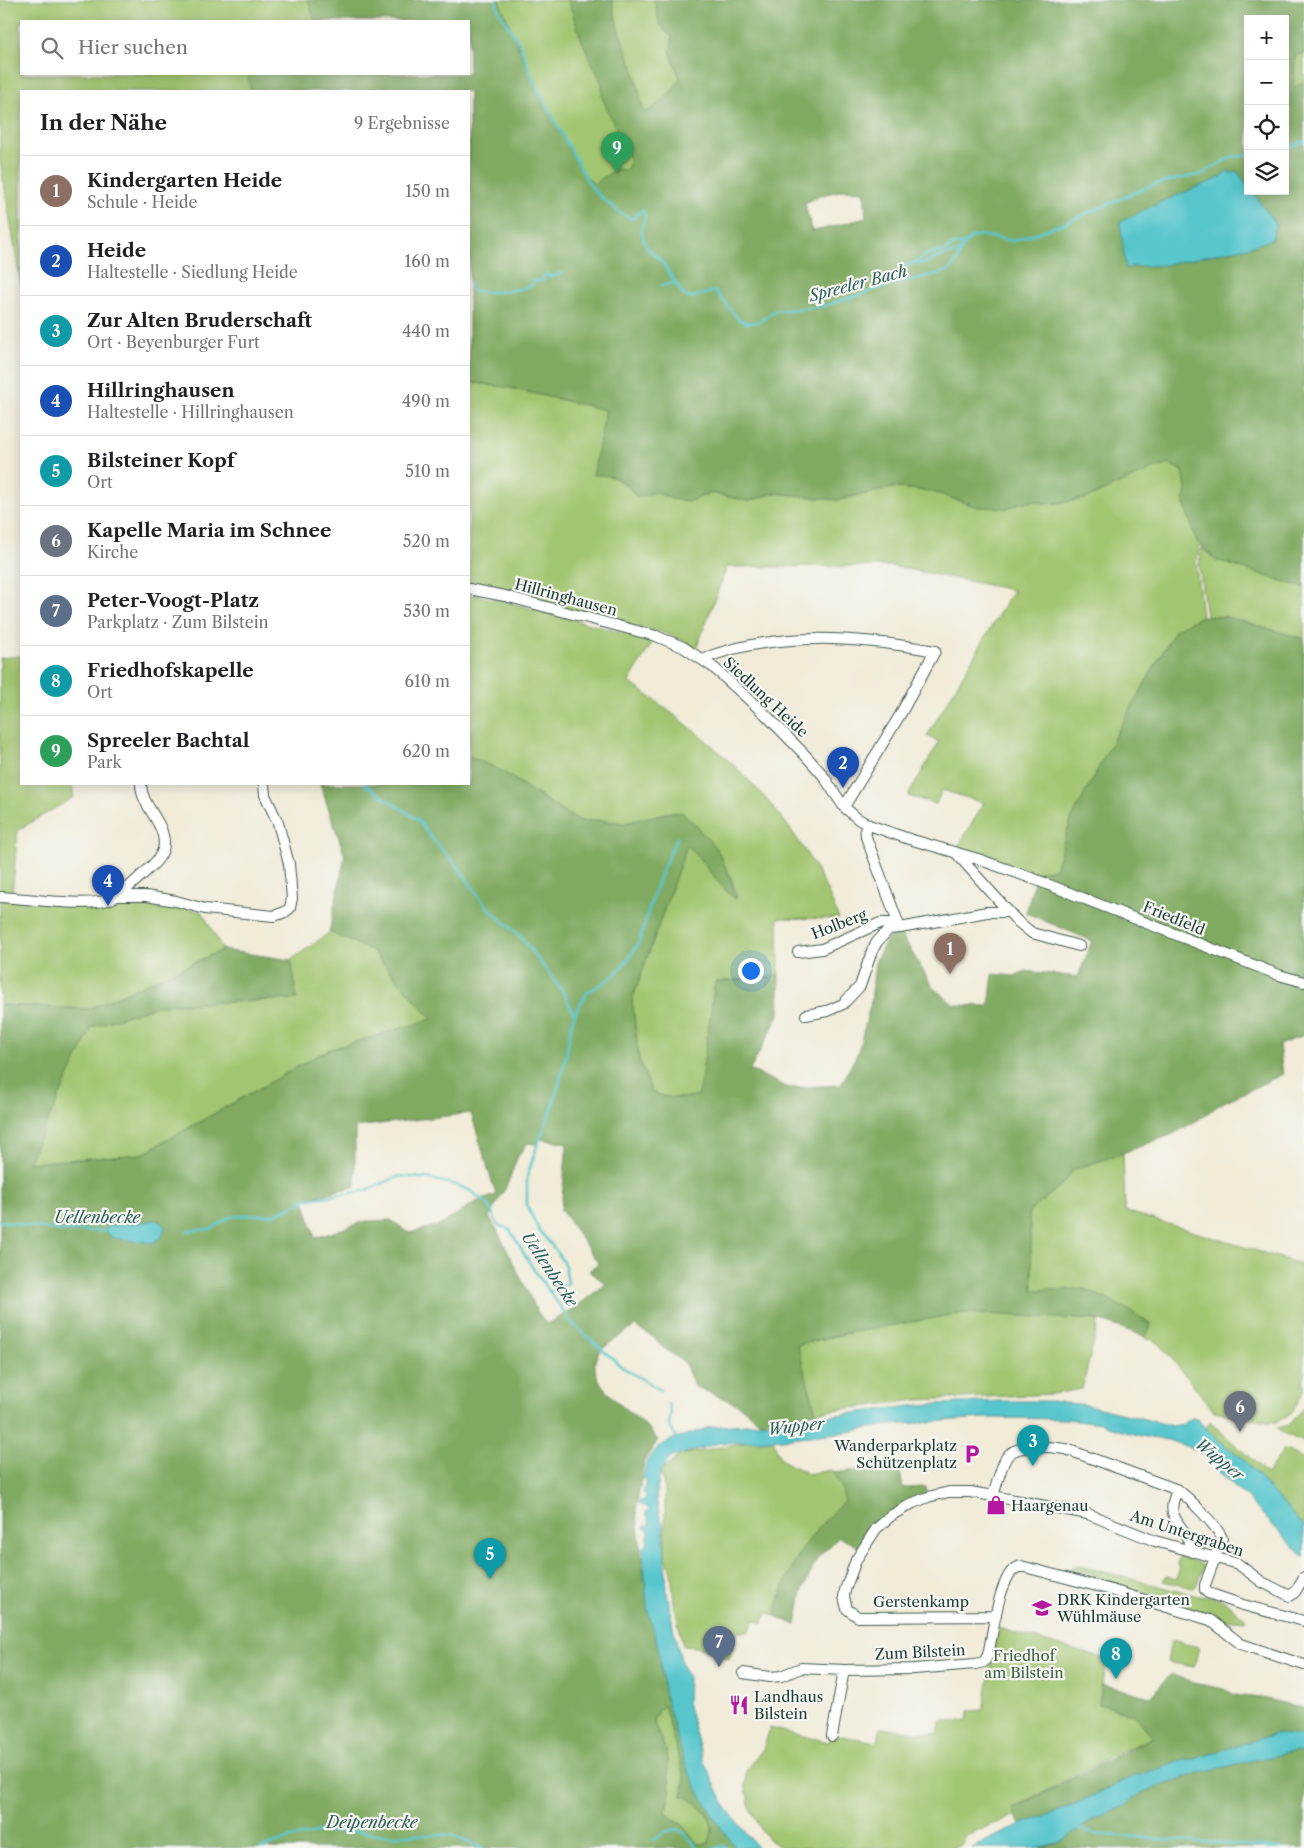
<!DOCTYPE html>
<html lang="de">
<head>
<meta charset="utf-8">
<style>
  :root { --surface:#fff; --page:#f2f2f2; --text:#202124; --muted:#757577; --line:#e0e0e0; --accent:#b5179e }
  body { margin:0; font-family:"Libre Caslon Text",serif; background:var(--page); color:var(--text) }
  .controls { position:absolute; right:15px; top:15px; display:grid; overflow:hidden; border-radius:0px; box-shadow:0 2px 12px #0003 }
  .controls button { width:45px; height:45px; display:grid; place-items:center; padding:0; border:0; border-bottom:1px solid var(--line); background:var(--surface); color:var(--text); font:25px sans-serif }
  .you { position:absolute; left:750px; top:970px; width:18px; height:18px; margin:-12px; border:4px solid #fff; border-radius:50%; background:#1a73e8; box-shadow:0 0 0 8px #1a73e833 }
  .badge { display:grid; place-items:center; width:32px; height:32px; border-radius:50%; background:var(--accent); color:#fff; font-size:16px; font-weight:700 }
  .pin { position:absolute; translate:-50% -41px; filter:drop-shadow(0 1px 2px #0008) }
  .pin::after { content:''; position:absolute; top:26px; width:18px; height:15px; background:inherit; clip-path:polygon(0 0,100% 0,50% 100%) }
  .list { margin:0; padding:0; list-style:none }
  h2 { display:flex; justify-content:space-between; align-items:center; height:65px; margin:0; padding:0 20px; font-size:21px }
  h2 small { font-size:16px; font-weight:400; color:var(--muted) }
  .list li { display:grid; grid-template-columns:32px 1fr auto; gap:15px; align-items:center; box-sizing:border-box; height:70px; padding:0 20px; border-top:1px solid var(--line) }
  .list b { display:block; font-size:19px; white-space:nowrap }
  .list p { margin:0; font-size:16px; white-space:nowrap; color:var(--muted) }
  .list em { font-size:16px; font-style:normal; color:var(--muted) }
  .icon { flex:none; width:28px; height:28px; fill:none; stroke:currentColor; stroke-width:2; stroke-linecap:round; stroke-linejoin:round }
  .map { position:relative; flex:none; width:1304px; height:1848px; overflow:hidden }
  .search { position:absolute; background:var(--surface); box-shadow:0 2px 12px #0003; left:20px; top:20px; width:450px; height:55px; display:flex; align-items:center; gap:12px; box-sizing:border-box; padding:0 18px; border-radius:0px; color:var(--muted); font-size:19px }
  .panel { position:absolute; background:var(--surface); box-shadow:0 2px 12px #0003; left:20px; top:90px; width:450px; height:695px; border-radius:0px }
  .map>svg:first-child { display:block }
  .green { fill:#a1c570; stroke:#608152 }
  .forest { fill:#80aa62; stroke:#50744b; fill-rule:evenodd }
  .water { fill:#58c6cd; stroke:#3c8280 }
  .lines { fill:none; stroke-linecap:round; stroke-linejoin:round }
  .stream { stroke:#58c6cd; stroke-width:2.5 }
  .street-casing { stroke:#3e574d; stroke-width:12 }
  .street { stroke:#fff; stroke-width:10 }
  .labels { text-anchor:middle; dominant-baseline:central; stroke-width:4.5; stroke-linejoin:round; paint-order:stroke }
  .street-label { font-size:15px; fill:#1f3d34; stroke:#f6f6f2 }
  .poi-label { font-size:15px; fill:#1f3d34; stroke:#f6f6f2; text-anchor:start }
  .park-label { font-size:15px; fill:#405f43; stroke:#f6f6f2 }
  .water-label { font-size:16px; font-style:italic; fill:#2d5f5a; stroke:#f6f6f2 }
</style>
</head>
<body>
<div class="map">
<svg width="1304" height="1848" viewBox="0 0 1304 1848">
  <rect width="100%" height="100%" fill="#f6f6f2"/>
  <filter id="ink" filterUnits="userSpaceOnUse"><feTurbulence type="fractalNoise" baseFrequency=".02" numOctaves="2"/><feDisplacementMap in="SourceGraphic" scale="10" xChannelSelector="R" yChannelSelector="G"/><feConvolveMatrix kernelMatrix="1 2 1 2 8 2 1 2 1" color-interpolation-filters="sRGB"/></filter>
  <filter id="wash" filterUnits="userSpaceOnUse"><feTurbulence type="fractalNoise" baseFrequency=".0096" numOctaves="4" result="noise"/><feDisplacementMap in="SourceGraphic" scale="20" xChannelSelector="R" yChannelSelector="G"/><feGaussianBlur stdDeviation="1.12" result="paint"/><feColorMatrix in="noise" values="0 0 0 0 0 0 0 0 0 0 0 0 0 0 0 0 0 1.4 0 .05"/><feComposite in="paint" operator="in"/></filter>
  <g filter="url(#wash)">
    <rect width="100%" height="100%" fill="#f1ebd8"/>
    <!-- green -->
    <path class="green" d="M0,0H306L309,3L315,21H21V74H248L251,91H21V286L0,160Z
      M499,0H658L664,30L672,37L671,54L680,78L677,86L678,91L641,134L653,192V227L664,255C695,267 776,225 807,212L814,238L875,231L871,201C887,204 904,208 920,210C974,217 1030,209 1081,194L1100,222L1060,235L1042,237L1001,248L973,249L969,261L968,278L931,279L880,287L831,303L773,311L756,319L747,321L739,318L714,288L701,294L687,296L675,286L661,263L644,249L641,237L643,216L641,212L633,216C585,192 563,139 541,93L536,89L534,80L507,23Z
      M1304,54V83L1293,88L1295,55Z
      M469,382L505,387L606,410L611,475L631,489L637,498L656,491L671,499L690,501L710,493L749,501L774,493L838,500L892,488L912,489L940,494L978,507L1010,508L1019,503L1034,501L1050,504L1085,499L1155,468L1169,464L1183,471L1186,488L1184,503L1197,542L1200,545L1196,564L1202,616L1176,629L1119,729L1071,820L1055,869L1036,873L1034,879L955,852L984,803L942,790L936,804L908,796L939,742L927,736L1013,590L891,566L727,567L696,649L680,639L658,631L627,626L469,585Z
      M1202,548L1216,560L1304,588V639L1227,617L1206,616L1199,565Z
      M469,594L503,601L653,641L629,682C718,744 800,814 839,919L778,918L779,976L715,982L699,1095C687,1099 661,1100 651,1090L639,1059L632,1001L687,844L730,895L737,897C729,861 706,839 683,813L671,812L625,823L596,820L581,821L561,810L502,771L469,756Z
      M21,656V784H72L74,797L18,830L12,894H0V658Z
      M145,898L202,912L223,950L88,1009L0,1005V900L105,905L125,900Z
      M330,932L371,950L433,1019L328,1050L142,1154L27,1163L91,1027L160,1005L297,999L291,960Z
      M1123,1153L1125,1211L1304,1265V1391L1291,1414L1276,1422H1266L1214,1411L1160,1344L1146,1337L1150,1324L1086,1289L1033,1290L1029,1212L1065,1182L1073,1170Z
      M963,1313L1099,1320L1082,1389L1053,1394L917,1400L816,1412L797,1345L848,1333Z
      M1304,1408V1442L1281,1432L1277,1428L1288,1425Z
      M1210,1421C1228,1440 1249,1455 1267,1474L1283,1450L1288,1451L1304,1460V1527L1242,1458L1218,1441L1206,1428Z
      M773,1440L780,1459L808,1474L831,1470L842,1488L845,1501C809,1534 786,1568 775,1616L768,1612L762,1623L755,1620L748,1632H738L729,1659L696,1647L683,1646L674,1603L671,1570L665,1556V1489L660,1472L680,1455L751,1441Z
      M1180,1556L1203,1565V1567L1196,1586L1193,1588L1163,1581L1166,1576L1176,1579L1179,1571L1177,1564Z
      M1081,1566L1198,1596L1217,1598L1226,1602L1236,1611L1246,1619L1245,1621L1222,1619L1216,1614L1213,1615L1100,1579L1099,1576L1073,1569L1070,1573L1069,1572L1071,1567Z
      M998,1628L1106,1659L1099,1704L1135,1715L1153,1737L1113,1755L1014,1808L1016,1815L964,1837V1844L950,1848H781L768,1839L761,1829L750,1808L745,1784L746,1771L763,1749L770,1728L828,1742L836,1735L878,1742L880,1728L938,1734L940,1721L968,1720L969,1711L983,1710Z
      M1171,1640L1180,1642V1644L1181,1643L1199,1647L1194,1667L1167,1662Z
      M664,1705L685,1780L682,1796C702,1804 720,1821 708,1843L698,1844L682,1824L675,1821L666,1811L670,1792L666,1751L653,1721L657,1712Z"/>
    <!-- forest -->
    <path class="forest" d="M306,0H499L523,58L548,107L585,176L594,184L616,169L627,170L630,161L602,97V84L582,41L568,0H612L618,29L634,70L644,113C656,108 675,91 680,78L671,53L672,37L660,25L654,0H1304V54L1295,55L1293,87L1304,83V588L1216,560L1197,542L1184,503L1186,487L1183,471L1169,464L1155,468L1085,499L1050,504L1034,501L1019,503L1010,508L978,507L940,494L912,489L892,488L838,500L774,493L749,501L710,493L690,501L671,499L656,492L637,498C625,480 615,475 593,475L606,410L505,387L469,382V91H251L248,74H469V21H315L309,3ZM1248,19H1285V191H1252L1277,226L1274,230L1272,239L1256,245L1164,265L1130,267L1120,222L1161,202L1238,172L1248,186ZM843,190L864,191L866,218L811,232L805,203L822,195Z
      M1202,616L1227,617L1304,639V1035L1279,1045L1283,1074L1222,1103L1198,1120L1173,1134L1123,1153L1073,1170L1065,1182L1029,1212L1033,1290L1086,1289L1131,1311L1150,1324L1146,1337L1099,1320L963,1313L848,1333L797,1345L816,1412L760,1422L737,1404L694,1386L685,1363L661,1346L653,1337L635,1326C625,1333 604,1345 598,1354C583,1380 626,1409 643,1423C648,1428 653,1435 658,1440L644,1461L636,1510L646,1589L670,1708L737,1848H0V1005L88,1009L223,950L291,960L297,999L160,1005L92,1027L28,1163L142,1154L328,1050L432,1019L371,950L329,932L345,856L320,784H469V756L502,771L560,810L581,821L596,820L625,823L671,812L683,813L694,823L718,851L731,879L736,899C723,892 701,857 687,845L632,1000L639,1059L651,1090C661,1100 687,1099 699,1095L715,982L779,976V1015L750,1070L789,1088L841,1085L858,1052L871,1002L875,962L887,939L899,931L933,987L954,1005L989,1006L993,974L1014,976L1026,971L1078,977L1092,941L1026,913L1036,873L1055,869L1071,820L1119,729L1176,629ZM471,1113L496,1195L475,1202L441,1225L409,1233L391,1220L366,1221L315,1238L304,1200L355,1186V1127ZM539,1139L567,1143L561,1210L598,1263L589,1271L606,1284L568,1313L546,1324L537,1311L496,1228L489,1217L507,1185L518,1156L528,1143L536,1144ZM664,1705L685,1780L682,1796C702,1804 720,1821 708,1843L698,1844L682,1824L675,1821L666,1812L670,1792L666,1751L653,1721L657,1712Z
      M899,1465L903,1488L926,1487L927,1493L869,1531L858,1547L839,1537L817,1559L802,1592L796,1625L775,1616C786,1568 809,1534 844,1501L842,1488L833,1473Z
      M1171,1674L1193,1683L1224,1689L1235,1695L1262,1698L1304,1708V1736L1275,1734L1194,1759L1185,1760L1133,1777L1064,1809L1020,1825L1013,1809L1153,1737L1135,1715L1099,1704L1102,1684L1150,1697Z
      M1296,1751L1304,1753V1848H1040L1060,1842L1094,1819L1124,1806L1133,1798L1143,1792L1197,1773Z"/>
    <!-- water -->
    <path class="water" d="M1228,170L1231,174L1237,171L1248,186V191H1252L1277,226L1274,230L1272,239L1256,245L1164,265L1130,267L1126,269L1120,222L1161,202L1222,177Z
      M158,1220L165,1227L161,1238L152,1243L113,1238L105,1231L108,1226Z
      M1001,1401H1051L1087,1405L1173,1426L1183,1424L1192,1418L1197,1419L1218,1440L1242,1458L1304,1527V1558L1247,1498L1220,1474L1216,1466L1200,1451L1168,1440L1150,1438L1118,1430L1101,1423L1070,1419L984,1418L889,1425L846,1432L773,1440L718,1443L670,1458L664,1466L660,1472L656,1498L659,1514L663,1524L667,1592L674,1632L682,1664L688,1678L687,1702L692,1721L702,1757L716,1787L727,1809L758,1848H736L714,1818L689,1773L684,1760L665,1696L657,1642L647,1607L643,1548L647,1544L649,1531L644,1528L645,1525L650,1526L648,1517L645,1514L649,1509L647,1507L640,1504L639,1501L645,1500L647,1496L643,1493L646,1481L642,1478C646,1472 644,1465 648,1459C665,1435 685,1438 709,1427L796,1420L919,1405Z
      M1275,1734L1304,1736V1753L1296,1751L1198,1773L1143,1792L1133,1798L1125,1806L1094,1819L1060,1842L1037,1848H972L1019,1825L1064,1809L1133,1777L1185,1760L1194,1759Z"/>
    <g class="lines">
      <!-- stream -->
      <path class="stream" d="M496,0L498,9L520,45L533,80L582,171L594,191L620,213L632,219L642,210L645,216L641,231L646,247L663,263L683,295L690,298L715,291L739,320L749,323L759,322L774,311L820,307L900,282L942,273L951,269L957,260L962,248L972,237L981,235L1013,241L1065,223L1155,184L1202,174L1231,157L1248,155
        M1285,149L1304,141
        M914,263C928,264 928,262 939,257C946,254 953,254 960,252
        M900,282L901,271L906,266L913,263L930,253L945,251L951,246L965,243
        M469,284L473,291C493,293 512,292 531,286L534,281H543V277L547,274L551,277L562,273
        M661,286L674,283
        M364,784L418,820L434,841L458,867L487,907L521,937L563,992L574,1014
        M0,1221L61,1231H108
        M187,1231L211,1229L230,1217L246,1215H273L308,1199L364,1191L400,1176L431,1179L453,1184L469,1190L488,1204L498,1225L510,1230L534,1270L572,1323L622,1367L660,1390
        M550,1292L568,1283L565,1266L557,1252L539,1230L527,1206V1177L537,1146L553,1106L565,1061L572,1022L578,1007L588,992L611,978L628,960L639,942L659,877L677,838
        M668,1404L671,1412L669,1425L677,1439
        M1076,1828L1095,1834L1281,1848
        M654,1840L664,1832L676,1829L684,1833L698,1848
        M261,1848L291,1838L322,1832L353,1831L384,1835H450L482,1848
        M715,1848L723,1846L728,1848"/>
    </g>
  </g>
  <g filter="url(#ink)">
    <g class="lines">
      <defs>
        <path id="street" d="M469,589L505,596L656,636L683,647L713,667L765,714L806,756L822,774L844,807L858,819L869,825L909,839L978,859L1034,879L1279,975L1304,982
          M702,659C777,630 857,637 935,651L900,715L844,807
          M865,823L866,837L900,928L987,912H1009
          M956,853L1017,921L1032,933L1079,946
          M117,896H146L176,901L205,909L274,916L285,912L290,908L292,898L289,864L278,823L265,795L264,784
          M0,897C28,898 91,909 113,898C124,893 134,882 143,874C152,866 164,856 164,843C164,821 141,806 141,784
          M798,952L822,949L880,923H889L899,927
          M806,1015L827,1011L843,1004L860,986L872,951L877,942L889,929L900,928
          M1178,1490C1167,1509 1173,1517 1185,1533C1188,1539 1190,1546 1193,1552
          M993,1496C997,1484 1000,1469 1006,1458C1015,1442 1051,1447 1066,1449L1178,1490C1190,1499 1216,1525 1222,1538L1205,1585V1590L1208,1593L1243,1605L1304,1621
          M996,1616L858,1617L847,1609L844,1597L845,1590L856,1560L876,1529L892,1515L913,1503L928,1497L949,1492H970L993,1496L1088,1514L1155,1541L1238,1564L1262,1582L1290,1596L1295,1592L1304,1577
          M743,1673L770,1677L781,1676L801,1668L844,1670L914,1669L975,1664L984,1662L988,1655C993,1632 997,1595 1009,1575C1012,1570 1015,1568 1021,1566L1108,1589L1210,1620L1241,1644L1304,1665
          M832,1736L844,1670"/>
      </defs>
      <!-- street casing -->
      <use href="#street" class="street-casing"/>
      <!-- street -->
      <use href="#street" class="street"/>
    </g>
  </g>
  <!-- icons -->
  <defs>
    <symbol id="parking-bare" viewBox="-9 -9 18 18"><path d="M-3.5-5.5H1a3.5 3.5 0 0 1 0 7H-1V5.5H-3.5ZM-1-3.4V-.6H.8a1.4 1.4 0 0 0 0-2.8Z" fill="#b5179e" stroke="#f6f6f2" stroke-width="2.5" paint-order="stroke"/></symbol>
    <symbol id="shop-bare" viewBox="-9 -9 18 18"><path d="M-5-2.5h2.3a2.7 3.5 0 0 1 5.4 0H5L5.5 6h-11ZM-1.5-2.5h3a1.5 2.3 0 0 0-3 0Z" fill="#b5179e" stroke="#f6f6f2" stroke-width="2.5" paint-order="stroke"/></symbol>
    <symbol id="school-bare" viewBox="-9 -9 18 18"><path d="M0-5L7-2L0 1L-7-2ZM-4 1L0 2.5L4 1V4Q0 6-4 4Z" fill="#b5179e" stroke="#f6f6f2" stroke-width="2.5" paint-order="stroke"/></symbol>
    <symbol id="restaurant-bare" viewBox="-9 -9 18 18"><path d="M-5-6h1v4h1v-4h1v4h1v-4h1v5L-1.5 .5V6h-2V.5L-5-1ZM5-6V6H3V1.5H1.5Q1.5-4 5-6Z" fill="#b5179e" stroke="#f6f6f2" stroke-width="2.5" paint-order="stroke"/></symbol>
  </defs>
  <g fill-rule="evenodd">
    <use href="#parking-bare" x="958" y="1440" width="28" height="28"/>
    <use href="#shop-bare" x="982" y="1491" width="28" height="28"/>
    <use href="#school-bare" x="1028" y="1594" width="28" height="28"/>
    <use href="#restaurant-bare" x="725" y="1691" width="28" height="28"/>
  </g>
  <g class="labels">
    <!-- street labels -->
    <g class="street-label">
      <text transform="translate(566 597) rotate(15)">Hillringhausen</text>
      <text transform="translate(766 697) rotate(43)">Siedlung Heide</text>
      <text transform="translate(1174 918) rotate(22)">Friedfeld</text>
      <text transform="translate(839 924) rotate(-21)">Holberg</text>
      <text transform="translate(1187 1533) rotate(18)">Am Untergraben</text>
      <text x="921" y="1601">Gerstenkamp</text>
      <text transform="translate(920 1652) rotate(-3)">Zum Bilstein</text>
    </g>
    <!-- poi labels -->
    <g class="poi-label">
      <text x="957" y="1445" text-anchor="end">Wanderparkplatz<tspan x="957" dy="17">Schützenplatz</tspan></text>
      <text x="1011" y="1505">Haargenau</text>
      <text x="1057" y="1599">DRK Kindergarten<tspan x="1057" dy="17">Wühlmäuse</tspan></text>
      <text x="754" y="1696">Landhaus<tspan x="754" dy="17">Bilstein</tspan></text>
    </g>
    <!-- park labels -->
    <g class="park-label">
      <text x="1024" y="1655">Friedhof<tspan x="1024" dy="17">am Bilstein</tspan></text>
    </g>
    <!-- water labels -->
    <g class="water-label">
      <text transform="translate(858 283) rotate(-15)">Spreeler Bach</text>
      <text x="97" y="1217">Uellenbecke</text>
      <text transform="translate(550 1269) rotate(56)">Uellenbecke</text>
      <text transform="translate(796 1426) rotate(-6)">Wupper</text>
      <text transform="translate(1220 1459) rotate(39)">Wupper</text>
      <text x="372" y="1822">Deipenbecke</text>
    </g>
  </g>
</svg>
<div class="controls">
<button>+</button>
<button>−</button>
<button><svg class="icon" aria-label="locate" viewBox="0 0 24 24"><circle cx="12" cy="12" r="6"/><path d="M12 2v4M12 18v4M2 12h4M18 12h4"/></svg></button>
<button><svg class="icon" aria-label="layers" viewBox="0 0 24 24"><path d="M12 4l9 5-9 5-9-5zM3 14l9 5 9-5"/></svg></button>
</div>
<div class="you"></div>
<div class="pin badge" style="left:950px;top:974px;background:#8d6e63">1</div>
<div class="pin badge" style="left:843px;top:788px;background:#1a4fb4">2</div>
<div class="pin badge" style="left:1033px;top:1466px;background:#0f9aa8">3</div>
<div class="pin badge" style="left:108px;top:906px;background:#1a4fb4">4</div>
<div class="pin badge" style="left:490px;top:1579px;background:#0f9aa8">5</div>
<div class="pin badge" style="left:1240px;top:1432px;background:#6b7280">6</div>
<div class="pin badge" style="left:719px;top:1667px;background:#5c6f8a">7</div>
<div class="pin badge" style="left:1116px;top:1679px;background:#0f9aa8">8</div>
<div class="pin badge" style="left:617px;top:173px;background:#2e9e5b">9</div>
<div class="search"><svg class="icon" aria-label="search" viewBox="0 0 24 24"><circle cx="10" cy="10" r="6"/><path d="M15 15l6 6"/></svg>Hier suchen</div>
<section class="panel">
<h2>In der Nähe<small>9 Ergebnisse</small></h2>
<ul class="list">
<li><span class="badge" style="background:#8d6e63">1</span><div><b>Kindergarten Heide</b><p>Schule · Heide</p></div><em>150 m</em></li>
<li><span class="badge" style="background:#1a4fb4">2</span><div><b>Heide</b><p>Haltestelle · Siedlung Heide</p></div><em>160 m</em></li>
<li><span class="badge" style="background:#0f9aa8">3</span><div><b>Zur Alten Bruderschaft</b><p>Ort · Beyenburger Furt</p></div><em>440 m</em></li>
<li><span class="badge" style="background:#1a4fb4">4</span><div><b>Hillringhausen</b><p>Haltestelle · Hillringhausen</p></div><em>490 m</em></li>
<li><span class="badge" style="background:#0f9aa8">5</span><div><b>Bilsteiner Kopf</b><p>Ort</p></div><em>510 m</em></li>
<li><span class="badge" style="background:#6b7280">6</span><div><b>Kapelle Maria im Schnee</b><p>Kirche</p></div><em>520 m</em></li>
<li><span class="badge" style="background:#5c6f8a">7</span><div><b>Peter-Voogt-Platz</b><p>Parkplatz · Zum Bilstein</p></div><em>530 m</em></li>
<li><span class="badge" style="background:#0f9aa8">8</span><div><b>Friedhofskapelle</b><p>Ort</p></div><em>610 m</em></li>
<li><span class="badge" style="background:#2e9e5b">9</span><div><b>Spreeler Bachtal</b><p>Park</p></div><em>620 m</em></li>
</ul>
</section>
</div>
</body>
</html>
